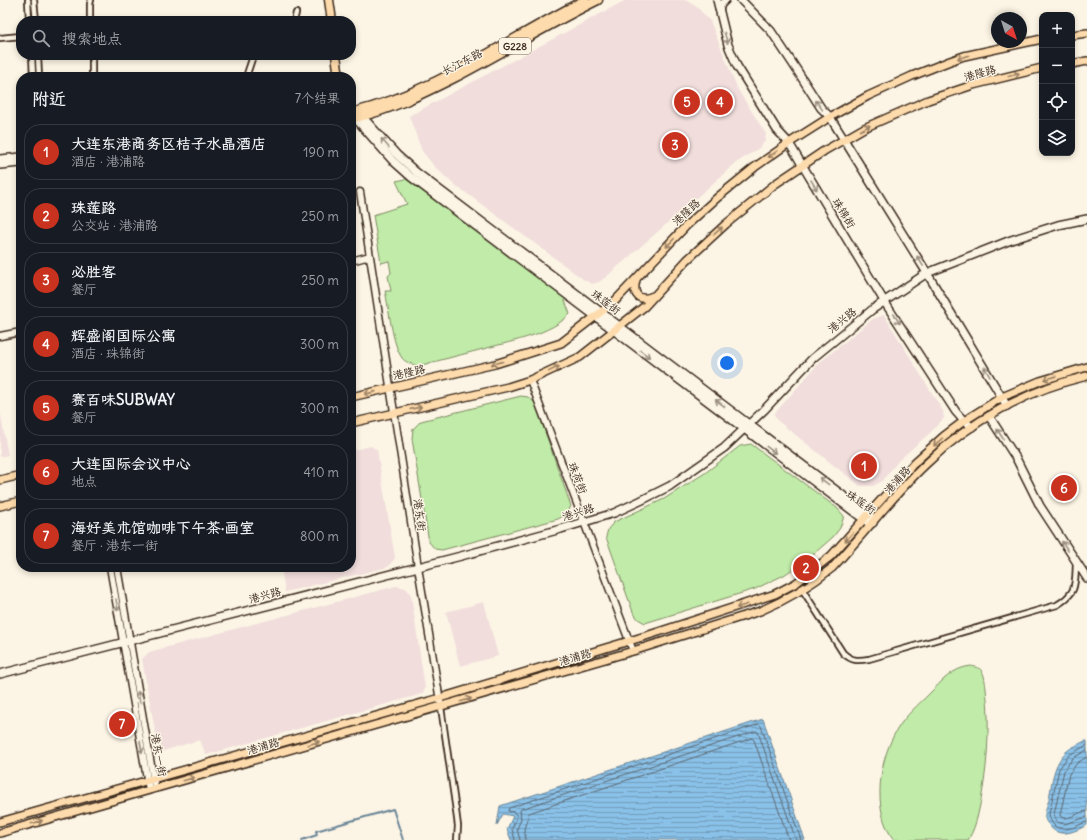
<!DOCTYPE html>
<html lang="zh">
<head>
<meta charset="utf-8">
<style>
  :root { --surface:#171b24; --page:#20242c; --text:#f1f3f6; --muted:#9ea1a6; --line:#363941; --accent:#c8321e }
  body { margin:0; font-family:Delius,"LXGW WenKai TC",sans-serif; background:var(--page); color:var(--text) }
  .controls { position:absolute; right:12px; top:12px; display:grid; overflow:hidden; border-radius:8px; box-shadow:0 2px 6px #0003 }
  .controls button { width:36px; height:36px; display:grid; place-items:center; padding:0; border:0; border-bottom:1px solid var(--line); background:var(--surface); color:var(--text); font:20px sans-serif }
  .compass { position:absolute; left:991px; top:12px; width:36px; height:36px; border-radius:50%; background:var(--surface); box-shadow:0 2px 6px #0003; rotate:141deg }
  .you { position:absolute; left:727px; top:363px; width:14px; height:14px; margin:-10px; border:3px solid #fff; border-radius:50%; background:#1a73e8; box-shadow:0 0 0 6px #1a73e833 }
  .badge { display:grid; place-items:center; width:26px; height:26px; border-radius:50%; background:var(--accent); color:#fff; font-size:13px; font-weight:700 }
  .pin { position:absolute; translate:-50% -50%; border:2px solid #fff; box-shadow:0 1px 4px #0006 }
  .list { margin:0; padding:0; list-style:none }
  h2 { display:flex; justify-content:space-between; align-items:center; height:52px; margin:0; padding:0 16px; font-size:17px }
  h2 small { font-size:13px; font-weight:400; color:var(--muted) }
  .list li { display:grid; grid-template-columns:26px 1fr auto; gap:12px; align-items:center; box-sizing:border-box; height:56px; margin:0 8px 8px; padding:0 8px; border:1px solid var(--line); border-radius:16px }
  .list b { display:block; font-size:15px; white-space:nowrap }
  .list p { margin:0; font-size:13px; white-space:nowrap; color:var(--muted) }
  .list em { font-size:13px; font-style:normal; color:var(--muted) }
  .icon { flex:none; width:22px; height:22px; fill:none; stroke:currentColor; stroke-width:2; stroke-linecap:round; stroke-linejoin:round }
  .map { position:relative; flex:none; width:1087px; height:840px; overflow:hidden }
  .search { position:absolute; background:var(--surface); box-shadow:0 2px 6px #0003; left:16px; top:16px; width:340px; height:44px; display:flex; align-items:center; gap:10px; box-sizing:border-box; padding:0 14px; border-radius:16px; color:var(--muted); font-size:15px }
  .panel { position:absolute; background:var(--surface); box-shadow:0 2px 6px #0003; left:16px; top:72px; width:340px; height:500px; border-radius:16px }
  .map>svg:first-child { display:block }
  .built { fill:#f0dddc }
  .grass { fill:#c0eba8; stroke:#7e8a63 }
  .water { fill:url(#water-rules); stroke:#6a8597 }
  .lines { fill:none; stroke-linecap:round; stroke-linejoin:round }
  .shore { stroke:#5b666f; stroke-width:1 }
  .stream { stroke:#6a8597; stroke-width:2 }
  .minor-casing { stroke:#3b2a1e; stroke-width:8 }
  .tertiary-casing { stroke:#3b2a1e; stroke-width:9 }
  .secondary-casing { stroke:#3b2a1e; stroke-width:10 }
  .primary-casing { stroke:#3b2a1e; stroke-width:10 }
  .trunk-casing { stroke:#3b2a1e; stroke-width:11 }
  .minor { stroke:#fcf5e5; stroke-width:4.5 }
  .tertiary { stroke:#fcf5e5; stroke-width:6 }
  .secondary { stroke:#fcf5e5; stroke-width:7 }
  .primary { stroke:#fedbac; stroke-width:7 }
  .trunk { stroke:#fedbac; stroke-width:8 }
  .oneway { stroke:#9c9082 }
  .oneway2 { stroke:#9c8265 }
  .labels { text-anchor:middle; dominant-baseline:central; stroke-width:3; stroke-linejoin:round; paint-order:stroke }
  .shield { fill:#fcf5e5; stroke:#75675a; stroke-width:1 }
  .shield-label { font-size:10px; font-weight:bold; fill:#3b2a1e }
  .street-label { font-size:11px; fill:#3b2a1e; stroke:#fcf5e5 }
</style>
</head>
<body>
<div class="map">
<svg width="1087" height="840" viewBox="0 0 1087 840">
  <defs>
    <pattern id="water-rules" width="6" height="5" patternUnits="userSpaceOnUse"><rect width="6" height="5" fill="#8ac1e8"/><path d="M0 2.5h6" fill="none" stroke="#729dbb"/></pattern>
  </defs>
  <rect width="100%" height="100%" fill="#fcf5e5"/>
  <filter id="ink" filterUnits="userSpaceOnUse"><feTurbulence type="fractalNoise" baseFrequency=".025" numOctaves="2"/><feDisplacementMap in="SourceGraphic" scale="8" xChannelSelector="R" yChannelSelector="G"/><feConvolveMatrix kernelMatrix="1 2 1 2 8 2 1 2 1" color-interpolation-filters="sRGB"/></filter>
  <g filter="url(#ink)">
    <!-- built -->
    <path class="built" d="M626,0H685L697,7L710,21L738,90L766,134L765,141L759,148L736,163L606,277L599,282L592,284L583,279L450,181L434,166L422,151L409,116Z
      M884,315L943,411L944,418L932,431L899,460L882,481L873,486H860L778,421L774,414L819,363L873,319Z
      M0,411L8,455L0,457Z
      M371,446L377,450L395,558L388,567L285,592L281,567H351V451Z
      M396,586L406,588L411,595L425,688L423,693L415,696L206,755L200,740L159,752L142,659L149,652Z
      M484,602L498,656L460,666L446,612Z"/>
    <!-- grass -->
    <path class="grass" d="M406,179L566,296L565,301L570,314C551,334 513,341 487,348C464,354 441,360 418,366C412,364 406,363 402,358C392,344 389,308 385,291H391L388,276L391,273L389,261L381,263L373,215L407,204L396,181Z
      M521,396L528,397L535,403L571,506L567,514L558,519L442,550L435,549L429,542L412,439L413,429L421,421Z
      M751,444L837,508L844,516L840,528L833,537L809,558L784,575L755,589L645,623L638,619L633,612L606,537L608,529L614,522L664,499L705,473L740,446Z
      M971,666C975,667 979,667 982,671C985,676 985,683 986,689C991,727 987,777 978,814C976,823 973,832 968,840H894C871,810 879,758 898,728C906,715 918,705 929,694C942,681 952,668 971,666Z"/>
    <!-- water -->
    <path class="water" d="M763,719L805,840H511L507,829L513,816L503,814L497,825L500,806Z
      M1085,741H1087V825C1075,832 1058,839 1049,825C1046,822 1044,818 1045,814C1045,809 1048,804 1049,799C1052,782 1053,764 1067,751C1072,747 1079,744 1085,741Z"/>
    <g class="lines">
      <!-- shore -->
      <path class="shore" d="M1087,745L1069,755L1059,769L1049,814C1052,830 1062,831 1075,827C1079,825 1083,823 1087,822
        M1087,750L1073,758L1064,771L1054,814L1057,822L1060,823L1065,824L1087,817
        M1087,757L1077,763L1069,774L1060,815L1062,818C1071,819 1078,812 1087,811
        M515,840L512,829L517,816L514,812L508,811L509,808L759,724L761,726L801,840
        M520,840L517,829L521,819L520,811L521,809L756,731L758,732L796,840
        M526,840L524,829L529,813L752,738L754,740L789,840"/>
      <!-- stream -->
      <path class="stream" d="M302,840L317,835L316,831L393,809L403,840"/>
      <defs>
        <path id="minor" d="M28,0L29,21
          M34,0L36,21
          M90,21V4L91,0
          M294,21L296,13
          M0,38L21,36
          M32,55L33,77
          M38,55L39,77
          M92,55V77
          M246,77L252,59L257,55
          M802,589L843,653C852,661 857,661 869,659L1057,605C1077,593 1075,585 1076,563
          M441,707L456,811L458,826L457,840"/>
        <path id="tertiary" d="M719,10L722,4L726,0
          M360,192L418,567L440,701
          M351,261L370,256
          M0,336L21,332
          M530,380L633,651
          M110,567L149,790L155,788L117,567"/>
        <path id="secondary" d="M717,0L728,45L737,66L777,130L789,143L884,301L956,412L964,421L972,427
          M741,0L771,31L793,64L821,108L830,117L927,273L1007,406
          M351,119L355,118L392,160L411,177L870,524L873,523L874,519L416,172L397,155L362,116L358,114
          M0,159L21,157
          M0,165L21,163
          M989,416L1016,458L1040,506L1087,578
          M0,674L461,556L561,529L614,513L640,501L670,486L724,448L764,410L813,358L873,309L927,273L1011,240L1058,225L1087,219"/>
        <path id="primary" d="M1072,35L1087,33
          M1072,64L1087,61
          M636,280C632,295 639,302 653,296
          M351,397L495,364L561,343L614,302L686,226L718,197L755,167L789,143L830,117L868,96L912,76L950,61L964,56L1042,39
          M351,423L508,387L530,380L580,357L645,306L687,260L726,224L775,184L824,151L864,128L928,100L973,85L1042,68
          M0,480L21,475
          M0,506L21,501
          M0,822L440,698L649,635L775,594L796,583L831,556L915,462L944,436L964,421L1002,397L1040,381L1087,367
          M0,833L633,651L760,611C786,600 810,586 832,568C864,534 892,496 926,464C970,421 1027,390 1087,376"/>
        <path id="trunk" d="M329,0L332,21
          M336,55L339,77
          M351,113L355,118C390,110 422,94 454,78C502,53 549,24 598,0
          M351,113C436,92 508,39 585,0"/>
      </defs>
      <!-- minor casing -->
      <use href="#minor" class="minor-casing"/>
      <!-- tertiary casing -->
      <use href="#tertiary" class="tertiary-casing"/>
      <!-- secondary casing -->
      <use href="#secondary" class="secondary-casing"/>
      <!-- primary casing -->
      <use href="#primary" class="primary-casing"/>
      <!-- trunk casing -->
      <use href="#trunk" class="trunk-casing"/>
      <!-- minor -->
      <use href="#minor" class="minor"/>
      <!-- tertiary -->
      <use href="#tertiary" class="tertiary"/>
      <!-- secondary -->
      <use href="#secondary" class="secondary"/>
      <!-- primary -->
      <use href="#primary" class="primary"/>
      <!-- trunk -->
      <use href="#trunk" class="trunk"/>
    </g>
    <!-- one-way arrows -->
    <defs><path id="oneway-shaft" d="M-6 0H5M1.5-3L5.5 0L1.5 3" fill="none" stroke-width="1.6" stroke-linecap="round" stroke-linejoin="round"/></defs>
    <g class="oneway">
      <use href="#oneway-shaft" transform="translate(726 38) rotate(73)"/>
      <use href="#oneway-shaft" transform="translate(819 105) rotate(-125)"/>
      <use href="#oneway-shaft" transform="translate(385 143) rotate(-131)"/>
      <use href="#oneway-shaft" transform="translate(814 185) rotate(59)"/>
      <use href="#oneway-shaft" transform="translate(920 261) rotate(-122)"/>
      <use href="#oneway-shaft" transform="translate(897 319) rotate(57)"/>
      <use href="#oneway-shaft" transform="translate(645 354) rotate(37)"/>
      <use href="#oneway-shaft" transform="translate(987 372) rotate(-121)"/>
      <use href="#oneway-shaft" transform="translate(720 403) rotate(-143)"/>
      <use href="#oneway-shaft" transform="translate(1000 434) rotate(-123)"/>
      <use href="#oneway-shaft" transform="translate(771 450) rotate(37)"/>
      <use href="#oneway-shaft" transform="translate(824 481) rotate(-143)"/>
      <use href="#oneway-shaft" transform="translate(1065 546) rotate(-123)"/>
      <use href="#oneway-shaft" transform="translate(117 605) rotate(80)"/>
      <use href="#oneway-shaft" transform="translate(139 697) rotate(-100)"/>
      <use href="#oneway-shaft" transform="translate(141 747) rotate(80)"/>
    </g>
    <g class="oneway2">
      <use href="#oneway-shaft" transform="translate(963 57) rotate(163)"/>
      <use href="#oneway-shaft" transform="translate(1014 75) rotate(-14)"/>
      <use href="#oneway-shaft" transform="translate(865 128) rotate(-27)"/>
      <use href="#oneway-shaft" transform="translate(773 154) rotate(145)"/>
      <use href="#oneway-shaft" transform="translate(718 231) rotate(-41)"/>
      <use href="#oneway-shaft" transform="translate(670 243) rotate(133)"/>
      <use href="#oneway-shaft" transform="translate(497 363) rotate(165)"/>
      <use href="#oneway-shaft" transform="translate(554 369) rotate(-26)"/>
      <use href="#oneway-shaft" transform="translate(1050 378) rotate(162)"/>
      <use href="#oneway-shaft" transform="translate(370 393) rotate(167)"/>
      <use href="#oneway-shaft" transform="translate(416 408) rotate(-13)"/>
      <use href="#oneway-shaft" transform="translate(938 442) rotate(138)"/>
      <use href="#oneway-shaft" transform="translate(849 537) rotate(133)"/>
      <use href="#oneway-shaft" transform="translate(742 606) rotate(162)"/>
      <use href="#oneway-shaft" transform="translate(466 700) rotate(-16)"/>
      <use href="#oneway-shaft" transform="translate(314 743) rotate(-16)"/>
      <use href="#oneway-shaft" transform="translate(189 779) rotate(-16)"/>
      <use href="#oneway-shaft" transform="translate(37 822) rotate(-16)"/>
    </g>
  </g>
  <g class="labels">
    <!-- shield labels -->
    <rect class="shield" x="499" y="38" width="32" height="16" rx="3"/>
    <g class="shield-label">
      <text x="515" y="46">G228</text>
    </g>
    <!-- street labels -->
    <g class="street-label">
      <text transform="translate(462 62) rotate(-27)">长江东路</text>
      <text transform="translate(980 73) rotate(-15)">港隆路</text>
      <text transform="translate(686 212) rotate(-43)">港隆路</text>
      <text transform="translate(844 213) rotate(59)">珠锦街</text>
      <text transform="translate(606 302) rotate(37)">珠莲街</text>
      <text transform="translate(842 320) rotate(-39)">港兴路</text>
      <text transform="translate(409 372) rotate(-13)">港隆路</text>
      <text transform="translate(578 478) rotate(69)">珠荷街</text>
      <text transform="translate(897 480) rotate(-48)">港浦路</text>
      <text transform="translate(861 502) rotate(35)">珠莲街</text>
      <text transform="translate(578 512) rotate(-17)">港兴路</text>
      <text transform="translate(420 515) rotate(82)">港东街</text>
      <text transform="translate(265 595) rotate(-15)">港兴路</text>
      <text transform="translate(575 657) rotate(-16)">港浦路</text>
      <text transform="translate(263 746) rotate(-16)">港浦路</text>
      <text transform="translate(159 755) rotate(80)">港东一街</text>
    </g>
  </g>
</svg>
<div class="controls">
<button>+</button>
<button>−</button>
<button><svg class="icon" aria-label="locate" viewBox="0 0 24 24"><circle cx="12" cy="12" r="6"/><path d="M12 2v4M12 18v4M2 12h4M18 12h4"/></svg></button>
<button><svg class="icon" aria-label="layers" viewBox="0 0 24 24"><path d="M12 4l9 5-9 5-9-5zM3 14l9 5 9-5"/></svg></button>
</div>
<svg class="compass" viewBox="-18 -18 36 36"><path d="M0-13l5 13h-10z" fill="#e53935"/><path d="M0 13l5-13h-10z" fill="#9ea1a6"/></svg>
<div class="you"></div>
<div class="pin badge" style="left:864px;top:466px">1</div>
<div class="pin badge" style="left:806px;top:568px">2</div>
<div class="pin badge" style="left:675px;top:145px">3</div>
<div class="pin badge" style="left:720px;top:102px">4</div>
<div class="pin badge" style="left:687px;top:102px">5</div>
<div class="pin badge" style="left:1064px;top:488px">6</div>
<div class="pin badge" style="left:122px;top:724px">7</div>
<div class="search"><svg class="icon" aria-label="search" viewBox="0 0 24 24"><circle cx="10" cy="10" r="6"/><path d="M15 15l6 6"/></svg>搜索地点</div>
<section class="panel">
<h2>附近<small>7个结果</small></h2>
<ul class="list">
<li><span class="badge">1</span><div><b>大连东港商务区桔子水晶酒店</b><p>酒店 · 港浦路</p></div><em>190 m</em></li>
<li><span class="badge">2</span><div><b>珠莲路</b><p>公交站 · 港浦路</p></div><em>250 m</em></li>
<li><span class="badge">3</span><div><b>必胜客</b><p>餐厅</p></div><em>250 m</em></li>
<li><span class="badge">4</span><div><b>辉盛阁国际公寓</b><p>酒店 · 珠锦街</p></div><em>300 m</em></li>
<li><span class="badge">5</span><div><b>赛百味SUBWAY</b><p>餐厅</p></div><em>300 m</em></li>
<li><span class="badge">6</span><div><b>大连国际会议中心</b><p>地点</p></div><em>410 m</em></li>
<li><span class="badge">7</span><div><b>海好美术馆咖啡下午茶·画室</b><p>餐厅 · 港东一街</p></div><em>800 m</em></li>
</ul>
</section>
</div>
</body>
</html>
